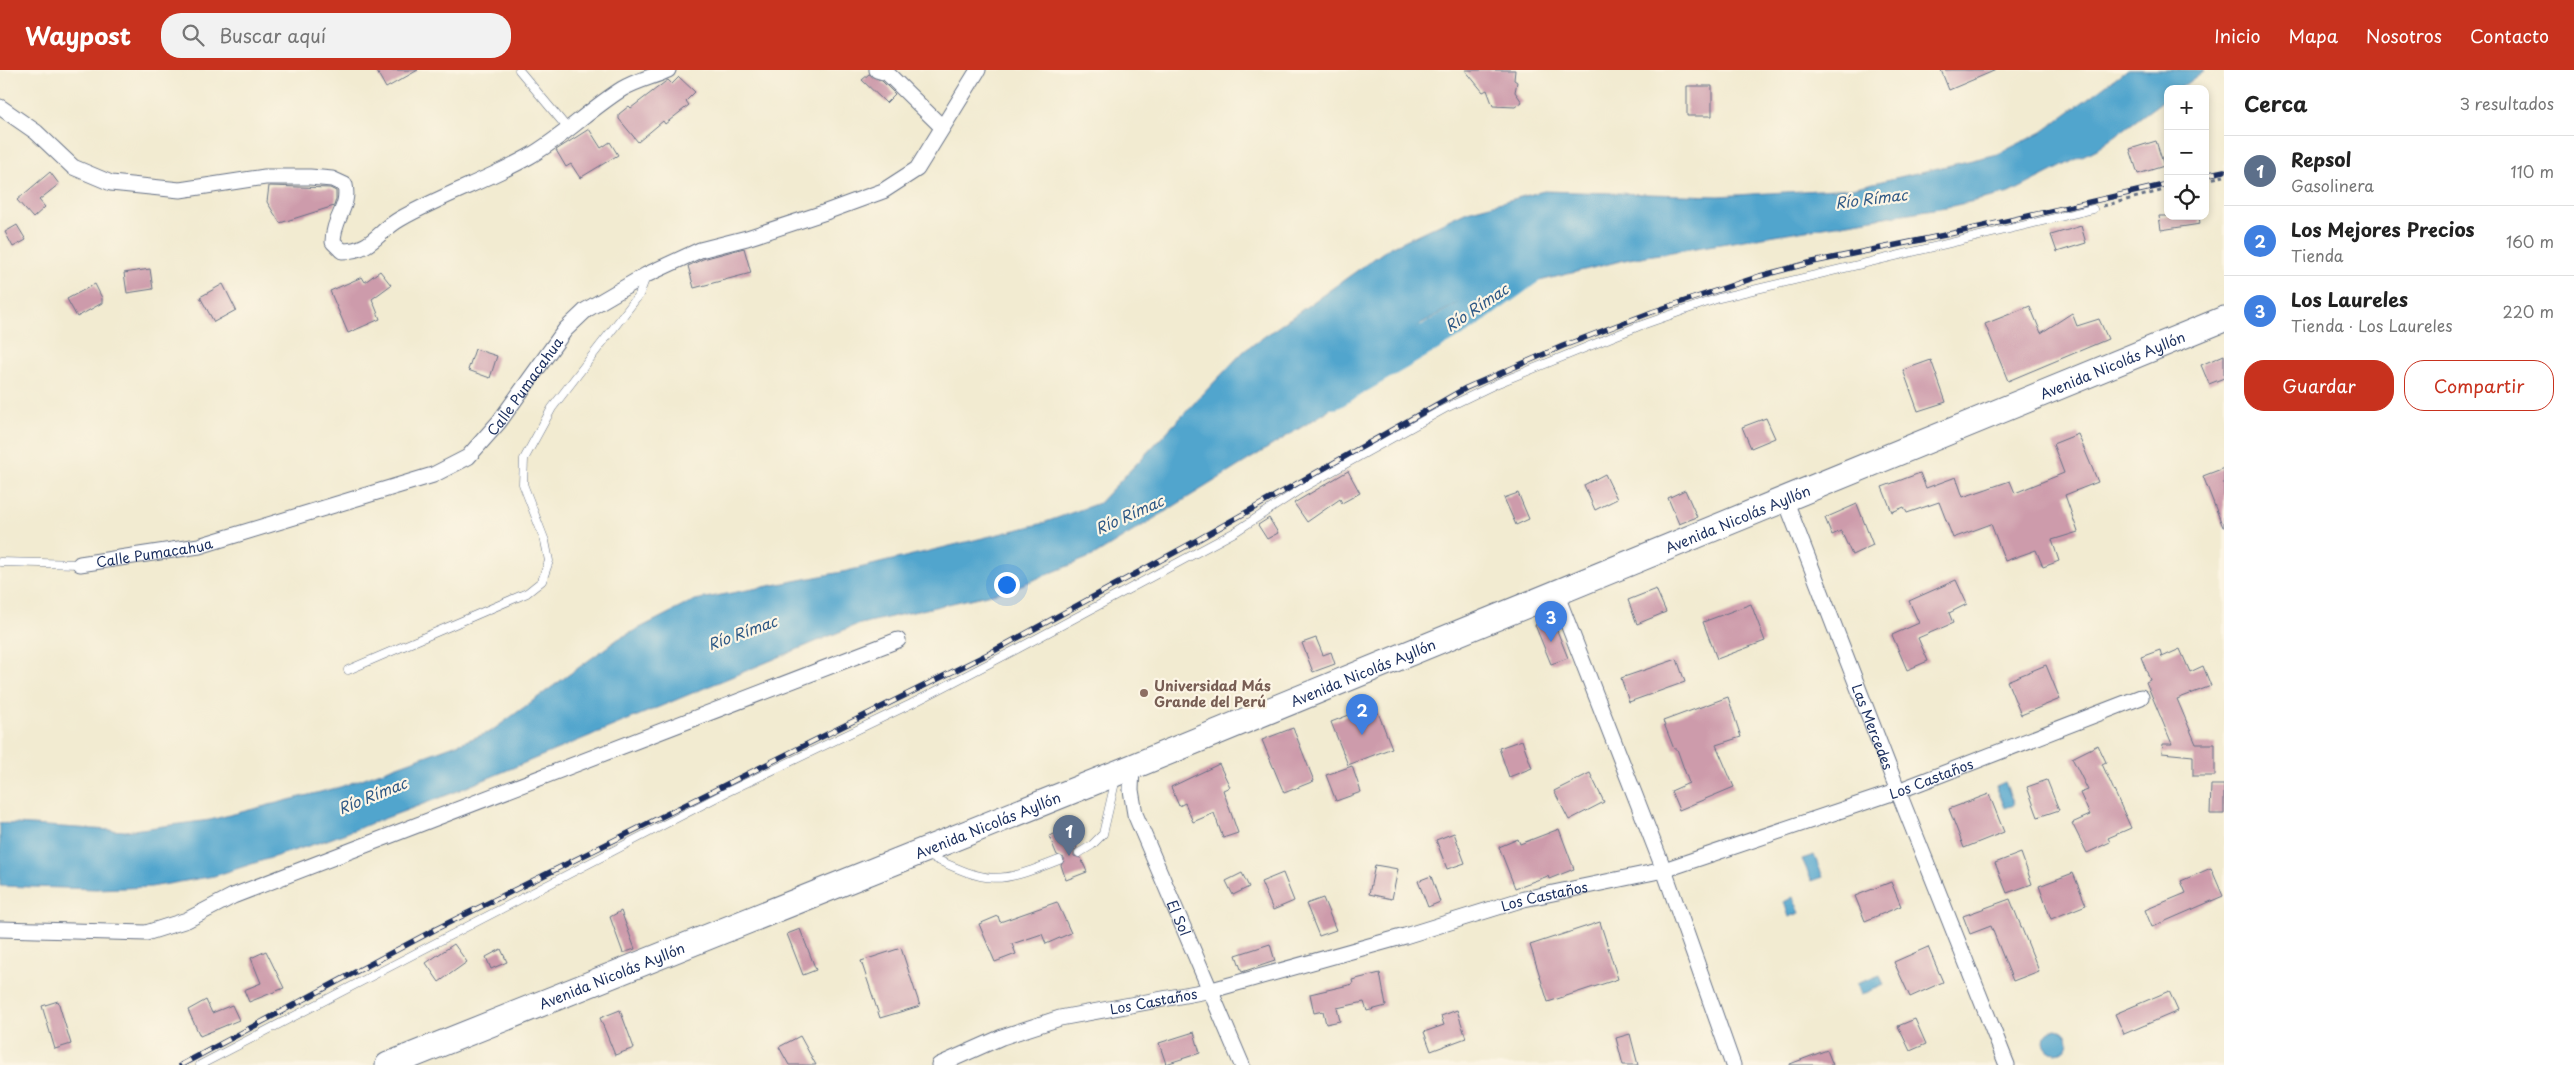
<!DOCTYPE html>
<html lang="es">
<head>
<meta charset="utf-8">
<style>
  :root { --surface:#fff; --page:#f2f2f2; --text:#222; --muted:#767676; --line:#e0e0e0; --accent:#c8321e }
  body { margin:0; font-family:"Playpen Sans",sans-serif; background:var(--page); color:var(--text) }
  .controls { position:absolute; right:15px; top:15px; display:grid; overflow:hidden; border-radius:10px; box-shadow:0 2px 8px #0003 }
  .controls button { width:45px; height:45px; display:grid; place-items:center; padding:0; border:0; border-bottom:1px solid var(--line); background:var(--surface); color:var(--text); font:25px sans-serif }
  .you { position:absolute; left:1006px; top:514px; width:18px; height:18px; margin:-12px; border:4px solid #fff; border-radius:50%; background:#1a73e8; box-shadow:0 0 0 8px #1a73e833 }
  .badge { display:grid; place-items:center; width:32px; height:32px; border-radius:50%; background:var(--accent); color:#fff; font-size:16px; font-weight:700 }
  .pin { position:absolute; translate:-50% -41px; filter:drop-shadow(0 1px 2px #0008) }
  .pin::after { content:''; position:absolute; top:26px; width:18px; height:15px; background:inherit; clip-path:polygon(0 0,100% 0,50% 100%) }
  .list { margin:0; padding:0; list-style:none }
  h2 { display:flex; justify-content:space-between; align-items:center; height:65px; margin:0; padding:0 20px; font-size:21px }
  h2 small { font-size:16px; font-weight:400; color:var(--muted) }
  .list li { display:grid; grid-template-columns:32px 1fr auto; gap:15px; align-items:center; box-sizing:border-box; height:70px; padding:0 20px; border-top:1px solid var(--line) }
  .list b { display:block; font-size:19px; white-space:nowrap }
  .list p { margin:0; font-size:16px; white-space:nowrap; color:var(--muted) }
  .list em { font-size:16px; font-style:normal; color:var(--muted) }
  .actions { display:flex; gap:10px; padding:15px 20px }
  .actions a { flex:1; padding:11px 0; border:1px solid var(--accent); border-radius:20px; text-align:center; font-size:18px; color:var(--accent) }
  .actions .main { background:var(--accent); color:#fff }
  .icon { flex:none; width:28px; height:28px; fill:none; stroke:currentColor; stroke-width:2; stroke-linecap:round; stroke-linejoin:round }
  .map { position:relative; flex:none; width:2224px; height:995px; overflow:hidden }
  header { display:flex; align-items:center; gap:30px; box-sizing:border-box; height:70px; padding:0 25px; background:var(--accent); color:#fff }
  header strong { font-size:24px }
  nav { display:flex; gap:28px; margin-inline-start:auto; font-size:18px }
  .search { width:350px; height:45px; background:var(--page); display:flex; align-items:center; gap:12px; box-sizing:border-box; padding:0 18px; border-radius:20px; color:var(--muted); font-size:19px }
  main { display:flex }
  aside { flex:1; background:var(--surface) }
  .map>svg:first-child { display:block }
  .water { fill:#51a5cd; stroke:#366a96 }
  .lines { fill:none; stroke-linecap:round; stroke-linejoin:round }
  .river { stroke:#51a5cd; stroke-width:30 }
  .building { fill:#cd9bab }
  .service-casing { stroke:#667186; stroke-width:9 }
  .minor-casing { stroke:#667186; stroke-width:17 }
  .trunk-casing { stroke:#667186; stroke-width:27 }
  .path { stroke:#667186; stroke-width:3; stroke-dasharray:4 4; stroke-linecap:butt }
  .service { stroke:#fff; stroke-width:8 }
  .minor { stroke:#fff; stroke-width:15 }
  .trunk { stroke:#fff; stroke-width:25 }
  .rail-casing { stroke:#1b2f5e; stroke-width:5.5 }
  .rail { stroke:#fcf5e5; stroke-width:4; stroke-dasharray:11; stroke-linecap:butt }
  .education-dot { fill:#8d6e63; stroke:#fcf5e5; stroke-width:2 }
  .labels { text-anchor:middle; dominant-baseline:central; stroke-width:4.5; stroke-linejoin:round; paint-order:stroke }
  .street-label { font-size:14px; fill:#1b2f5e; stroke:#fcf5e5 }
  .education-label { font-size:14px; font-weight:bold; fill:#785e54; stroke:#fcf5e5; text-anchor:start }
  .water-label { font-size:15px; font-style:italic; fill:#2e5885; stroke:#fcf5e5 }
</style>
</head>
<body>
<header>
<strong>Waypost</strong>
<div class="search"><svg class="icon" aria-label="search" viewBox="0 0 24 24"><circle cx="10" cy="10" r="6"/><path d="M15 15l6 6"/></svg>Buscar aquí</div>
<nav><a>Inicio</a><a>Mapa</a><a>Nosotros</a><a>Contacto</a></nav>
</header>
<main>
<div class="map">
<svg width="2224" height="995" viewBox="0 0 2224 995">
  <rect width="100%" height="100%" fill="#fcf5e5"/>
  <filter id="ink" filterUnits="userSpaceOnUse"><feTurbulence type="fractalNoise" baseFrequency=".02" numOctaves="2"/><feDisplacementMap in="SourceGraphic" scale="10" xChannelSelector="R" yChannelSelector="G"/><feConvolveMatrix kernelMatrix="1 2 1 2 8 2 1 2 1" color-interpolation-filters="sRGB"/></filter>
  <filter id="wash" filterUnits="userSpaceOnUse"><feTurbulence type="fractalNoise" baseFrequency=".0096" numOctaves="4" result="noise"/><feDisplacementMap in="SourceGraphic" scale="20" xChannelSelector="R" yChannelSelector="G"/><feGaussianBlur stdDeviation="1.12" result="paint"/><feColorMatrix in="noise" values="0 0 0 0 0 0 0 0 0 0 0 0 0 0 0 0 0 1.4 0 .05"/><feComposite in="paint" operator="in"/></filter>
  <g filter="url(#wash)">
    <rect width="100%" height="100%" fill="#f2ebd1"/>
    <!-- water -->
    <path class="water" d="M2126,0H2205L2179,19H2168V27L2100,77L2010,123L1952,136L1629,189L1466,229L1422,253L1326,342L1095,485L1009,520L856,555L450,724L327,770L214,806L151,817L96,819L0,816V753L125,761L210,750L340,717L490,662L618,569L695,530L847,501L1040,454L1099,433L1244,281L1389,178L1467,141L1544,121L1719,126L1852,118L1998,84L2042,62Z
      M2005,712L2014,735L2005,738L1996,716Z
      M1814,785L1823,807L1812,811L1802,789Z
      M1793,827L1800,843L1789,847L1784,832Z
      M1880,905L1884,915L1861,925L1857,914Z
      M2044 971a12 12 0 1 1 24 0a12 12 0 1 1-24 0Z"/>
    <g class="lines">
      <!-- river -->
      <path class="river" d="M1333,324L1463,248L1535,196"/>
    </g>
    <g id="blocks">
      <!-- building -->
      <path class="building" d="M376,0H418L386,18Z
        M1465,0H1515L1514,10L1517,12L1515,22L1522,32L1515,37L1493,36L1487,20L1483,22Z
        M1941,0H1996L1949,20Z
        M869,4L882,11L895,24L886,33L862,10Z
        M679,7L695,22L686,31L689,35L665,54L663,51L638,72L619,49V44L629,36L631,38L665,12L668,10L672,14Z
        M1687,16H1712V46H1687Z
        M589,59L601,78L610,72L618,85L580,108L571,94L566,97L556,80Z
        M2156,71L2164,96L2138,104L2130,79Z
        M50,102L59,114L39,130L45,137L33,148L17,130Z
        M269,116L330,118L336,121V129L334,136L280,153L267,132Z
        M2159,146H2199L2200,154L2161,160Z
        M17,155L26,170L13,177L5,162Z
        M2081,156L2086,173L2057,182L2051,165Z
        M744,178L751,203L694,218L688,196L703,189Z
        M150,199L153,219L127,223L124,203Z
        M380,201L391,215L372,229L380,249L348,263L330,221L362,207L365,212Z
        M95,214L102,228V233L77,247L67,229Z
        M223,214L236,240L214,252L200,227Z
        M2030,236L2041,263L2072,243L2077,256L2099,249L2108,269L2008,311L1985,254Z
        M475,279L497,286L490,308L468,300Z
        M2224,285V308L2209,314L2201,295Z
        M1931,290L1946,332L1918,341L1903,300Z
        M1766,348L1775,368L1751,378L1742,357Z
        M2078,364L2098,412L2065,425L2078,462L2052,470L2059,491L2043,497L2036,480L2005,491L1991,454L1953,468L1939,432L1907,443L1904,437L1892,442L1882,417L1920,403L1926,418L1956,407L1963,427L2010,411L2015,423L2064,403L2053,374Z
        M2224,398V457H2223L2203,406Z
        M1348,401L1360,423L1342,433L1340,429L1307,452L1294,433Z
        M1605,404L1617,429L1595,440L1584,415Z
        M1685,420L1697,447L1679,454L1668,428Z
        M1518,423L1529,449L1516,455L1504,428Z
        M1857,434L1873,475L1852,485L1841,461L1832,465L1825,448Z
        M1269,448L1278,463L1267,469L1258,455Z
        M1956,510L1967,534L1949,543L1953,553L1918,568L1928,591L1907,600L1892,565L1919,553L1909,531Z
        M1656,519L1666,542L1637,554L1628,530Z
        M1751,534L1765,571L1717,589L1703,552Z
        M1552,548L1568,588L1551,594L1535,555Z
        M1316,568L1323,585L1331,582L1335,594L1313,602L1302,573Z
        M2180,579L2190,602L2203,596L2211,616L2177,629L2196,674H2215V706H2193V686L2162,683L2163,674H2172L2146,612L2150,610L2141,587L2160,580L2162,587Z
        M1677,589L1685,612L1629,632L1621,608Z
        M2046,595L2060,629L2021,645L2007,611Z
        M1728,627L1741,667L1716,675L1734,717L1679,740L1671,721L1689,713L1677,679H1674L1663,651Z
        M1375,635L1392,678L1348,695L1331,652Z
        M1293,658L1314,711L1284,723L1262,670Z
        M1522,670L1532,698L1509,707L1499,678Z
        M2098,675L2106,692L2102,694L2131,758L2108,768L2110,772L2087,783L2072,753L2090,745L2080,723L2088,720L2072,688Z
        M1219,694L1230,717L1223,720L1238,763L1223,768L1214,743L1193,752L1185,733L1179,736L1171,717Z
        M1352,696L1361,722L1336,731L1326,705Z
        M1590,703L1604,732L1569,750L1554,721Z
        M2047,710L2059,740L2038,747L2027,717Z
        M2211,715H2224V744H2210Z
        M1989,724L2004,762L1964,778L1949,739Z
        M1070,758L1077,778L1074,781V786L1081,788L1087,802L1066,810L1061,795L1064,791V788L1057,785L1049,766Z
        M1559,759L1574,799L1549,809L1548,806L1515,818L1499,777L1518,769L1520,774Z
        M1454,763L1465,793L1447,799L1436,770Z
        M2021,783L2032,814L2007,823L1995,793Z
        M1375,795L1398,799L1392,829L1369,824Z
        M2211,798L2223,826L2152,857L2145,840L2186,823L2181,811Z
        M1242,803L1249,817L1233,825L1226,811Z
        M1283,803L1294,831L1273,840L1261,812Z
        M2073,803L2086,835L2051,849L2039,816Z
        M1431,806L1440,832L1428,837L1418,811Z
        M1891,812L1901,836L1865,851L1855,826Z
        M1323,828L1336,860L1319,866L1306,834Z
        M2010,829L2039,901L2013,911L1991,856L1970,864L1963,846Z
        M1057,832L1071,863L1046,874L1042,864L1012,874L1016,884L995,892L979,854L998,846L1000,852Z
        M621,841L635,879L623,883L610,847Z
        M1600,852L1618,909L1548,932L1530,875Z
        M800,859L816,900L803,905L787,864Z
        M454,874L467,892L439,912L426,893Z
        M1270,874L1275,891L1242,902L1236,885Z
        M1928,877L1943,912L1910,927L1894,892Z
        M901,878L920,936L880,948L861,891Z
        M501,879L507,892L491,899L486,887Z
        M266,881L284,918L249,932L244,920L261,913L251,888Z
        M1380,903L1386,936L1367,941L1364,932L1337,938L1340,951L1326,954L1323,941L1314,943L1310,924L1353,914L1352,910Z
        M2169,921L2178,941L2124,964L2115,944Z
        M206,930L212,943L232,935L239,950L200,966L188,940Z
        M58,931L71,974L55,979L42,936Z
        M620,940L634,978L615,985L600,948Z
        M1457,940L1466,968L1431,981L1424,962L1444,955L1441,946Z
        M1915,949L1926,974L1910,981L1898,956Z
        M1194,962L1200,983L1166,994L1159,973Z
        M1630,964L1638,995H1623L1616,968Z
        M800,966L816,995H789L779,977Z
        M1827,980L1833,995H1790V994Z"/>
    </g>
  </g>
  <g filter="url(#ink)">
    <use href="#blocks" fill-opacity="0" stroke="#667186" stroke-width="1"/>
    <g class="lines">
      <defs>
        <path id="service" d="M519,0L569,60
          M0,492L80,494
          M348,600L527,523L542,511L549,491L545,471L523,414L524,389L552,338L639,225L646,207
          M1079,783L1092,775L1103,764L1116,708
          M926,785C990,813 993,816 1059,790
          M200,995L725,723L911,634L1019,578L1235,462L1304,417L1444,339L1498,313L1639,256L1719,228L2093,139"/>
        <g id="minor">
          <path d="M877,0L887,3L942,57"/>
          <path d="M0,37L36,62L73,97L111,113L180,120L265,107H310L332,109L345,115C350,138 333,148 333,172L342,181C372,181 377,162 400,149C442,125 488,110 530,86C563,67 590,39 622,19C637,10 653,7 668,0"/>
          <path id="s1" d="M1785,429L1898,721L2007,995"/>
          <path id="s2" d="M80,494L199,476L433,405L468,387L499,352L565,260L586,240L646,205L700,180L747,168L823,143L883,121L917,99L978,0"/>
          <path d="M1556,523L1664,800L1733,995"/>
          <path id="s3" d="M1132,697L1131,720L1135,744L1242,995"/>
          <path d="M0,859L146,863L187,850L233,826L898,570"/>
          <path id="s4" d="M939,995L1002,967L1060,948L1212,920L1405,866L1524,829L1664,800L1898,721L2141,627"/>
        </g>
        <g id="trunk">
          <path id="s5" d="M388,995L1132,697L2224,249"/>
        </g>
      </defs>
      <!-- service casing -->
      <use href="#service" class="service-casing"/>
      <!-- minor casing -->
      <use href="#minor" class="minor-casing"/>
      <!-- trunk casing -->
      <use href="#trunk" class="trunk-casing"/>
      <!-- path -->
      <path class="path" d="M2205,110L2224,106
        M2103,136L2168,119"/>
      <!-- service -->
      <use href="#service" class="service"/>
      <!-- minor -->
      <use href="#minor" class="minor"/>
      <!-- trunk -->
      <use href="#trunk" class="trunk"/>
      <defs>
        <path id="rail" d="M2205,105L2224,101
          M181,995L436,859L990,583L1192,473L1466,318L1563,276L1652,242L1760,206L1813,192L1945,165L2168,114"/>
      </defs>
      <!-- rail casing -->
      <use href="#rail" class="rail-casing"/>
      <!-- rail -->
      <use href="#rail" class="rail"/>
    </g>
  </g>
  <!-- markers -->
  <circle class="education-dot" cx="1144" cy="623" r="5"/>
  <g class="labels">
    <!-- street labels -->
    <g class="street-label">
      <text stroke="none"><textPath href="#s5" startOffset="1861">Avenida Nicolás Ayllón</textPath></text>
      <text stroke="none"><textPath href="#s2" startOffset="495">Calle Pumacahua</textPath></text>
      <text stroke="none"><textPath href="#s5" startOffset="1456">Avenida Nicolás Ayllón</textPath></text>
      <text stroke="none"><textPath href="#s2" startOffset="75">Calle Pumacahua</textPath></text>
      <text stroke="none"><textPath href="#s5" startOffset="1051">Avenida Nicolás Ayllón</textPath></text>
      <text stroke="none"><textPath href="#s1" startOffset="244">Las Mercedes</textPath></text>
      <text stroke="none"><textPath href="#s4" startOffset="1035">Los Castaños</textPath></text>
      <text stroke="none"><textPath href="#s5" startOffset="646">Avenida Nicolás Ayllón</textPath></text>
      <text stroke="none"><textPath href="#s4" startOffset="630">Los Castaños</textPath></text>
      <text stroke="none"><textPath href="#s3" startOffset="160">El Sol</textPath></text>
      <text stroke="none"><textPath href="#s5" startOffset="241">Avenida Nicolás Ayllón</textPath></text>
      <text stroke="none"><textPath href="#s4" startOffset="225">Los Castaños</textPath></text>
    </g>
    <!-- education labels -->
    <g class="education-label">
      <text x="1154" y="615">Universidad Más<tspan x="1154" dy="16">Grande del Perú</tspan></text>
    </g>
    <!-- water labels -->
    <g class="water-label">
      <text transform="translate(1871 128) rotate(-7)">Río Rímac</text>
      <text transform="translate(1476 237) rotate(-34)">Río Rímac</text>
      <text transform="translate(1129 444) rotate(-24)">Río Rímac</text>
      <text transform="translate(742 562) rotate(-20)">Río Rímac</text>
      <text transform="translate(372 725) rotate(-22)">Río Rímac</text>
    </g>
  </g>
</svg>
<div class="controls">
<button>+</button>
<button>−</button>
<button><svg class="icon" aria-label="locate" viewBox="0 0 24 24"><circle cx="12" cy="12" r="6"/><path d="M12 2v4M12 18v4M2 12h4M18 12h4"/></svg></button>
</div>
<div class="you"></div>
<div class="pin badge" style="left:1069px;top:786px;background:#5c6f8a">1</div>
<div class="pin badge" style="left:1362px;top:665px;background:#3f7fe0">2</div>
<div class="pin badge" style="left:1551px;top:572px;background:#3f7fe0">3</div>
</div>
<aside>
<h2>Cerca<small>3 resultados</small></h2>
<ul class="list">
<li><span class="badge" style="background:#5c6f8a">1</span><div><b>Repsol</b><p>Gasolinera</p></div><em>110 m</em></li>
<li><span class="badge" style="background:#3f7fe0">2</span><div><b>Los Mejores Precios</b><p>Tienda</p></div><em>160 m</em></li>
<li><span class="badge" style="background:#3f7fe0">3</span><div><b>Los Laureles</b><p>Tienda · Los Laureles</p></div><em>220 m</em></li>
</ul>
<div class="actions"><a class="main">Guardar</a><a>Compartir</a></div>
</aside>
</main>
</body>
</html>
